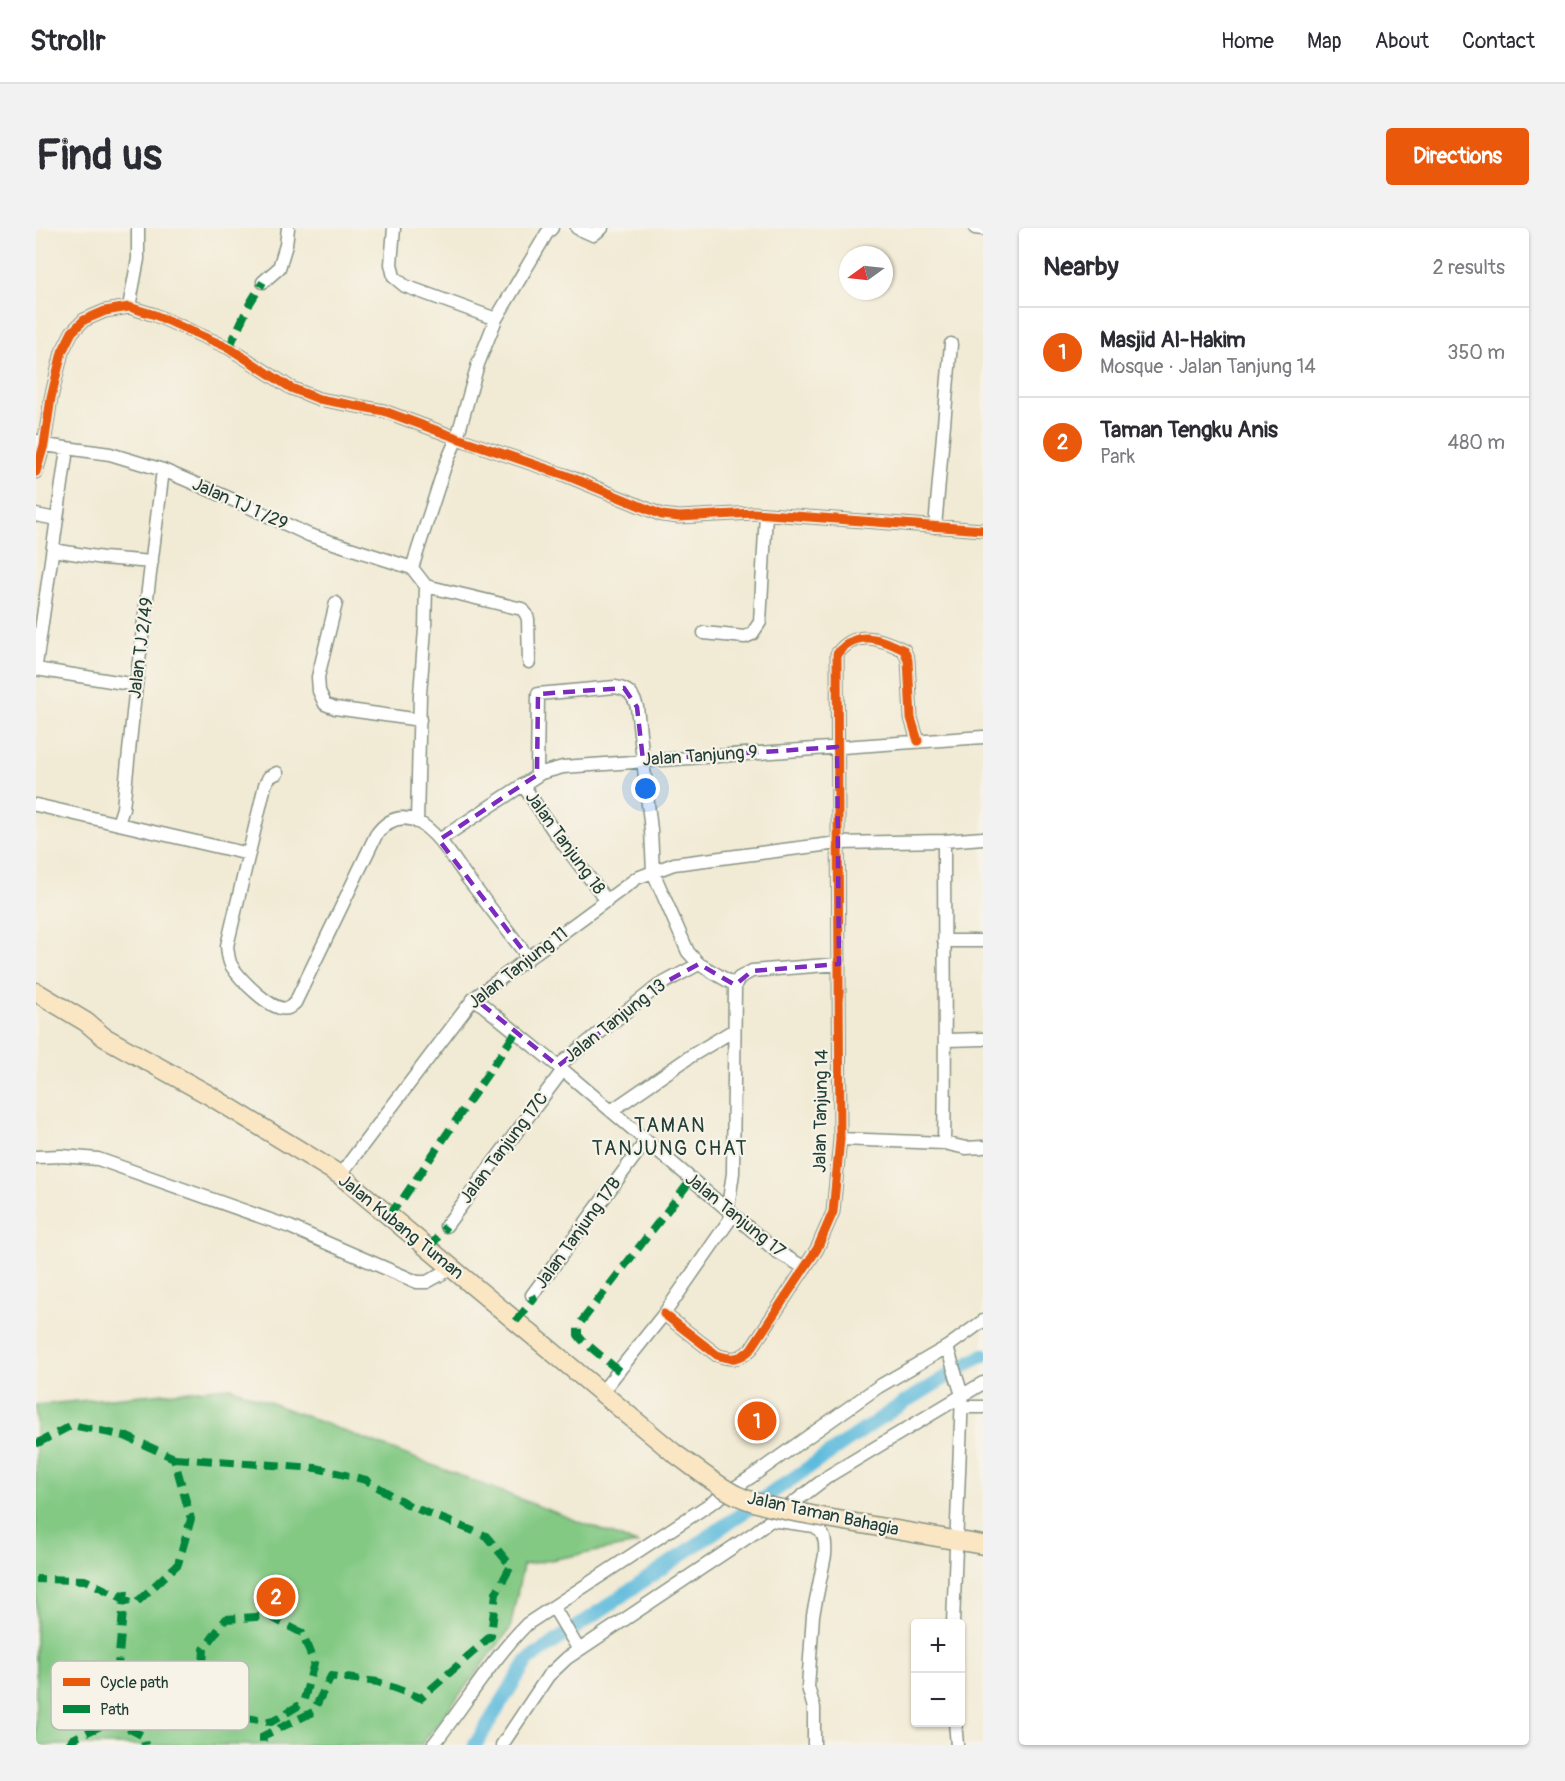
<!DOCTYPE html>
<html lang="en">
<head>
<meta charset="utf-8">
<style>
  :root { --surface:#fff; --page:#f2f2f3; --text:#2b2b33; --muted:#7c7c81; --line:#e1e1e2; --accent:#ea580c }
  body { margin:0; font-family:Pangolin,sans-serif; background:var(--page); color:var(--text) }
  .controls { position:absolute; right:18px; bottom:18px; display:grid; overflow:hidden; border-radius:6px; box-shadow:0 2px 4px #0004 }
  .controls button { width:54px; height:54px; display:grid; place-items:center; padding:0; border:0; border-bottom:2px solid var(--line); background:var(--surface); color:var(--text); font:30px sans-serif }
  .compass { position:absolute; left:803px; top:18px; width:54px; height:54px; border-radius:50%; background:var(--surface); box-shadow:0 2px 4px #0004; rotate:255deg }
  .you { position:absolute; left:610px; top:561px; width:21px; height:21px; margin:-15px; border:4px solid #fff; border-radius:50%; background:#1a73e8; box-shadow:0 0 0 9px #1a73e833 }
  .badge { display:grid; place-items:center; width:39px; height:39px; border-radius:50%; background:var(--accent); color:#fff; font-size:20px; font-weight:700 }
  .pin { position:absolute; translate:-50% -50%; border:3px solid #fff; box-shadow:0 2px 6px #0006 }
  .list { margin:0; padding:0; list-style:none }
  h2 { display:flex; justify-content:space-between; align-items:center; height:78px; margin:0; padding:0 24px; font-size:26px }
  h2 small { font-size:20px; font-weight:400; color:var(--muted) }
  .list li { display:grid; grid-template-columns:39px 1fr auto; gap:18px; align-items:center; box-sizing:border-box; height:90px; padding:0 24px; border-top:2px solid var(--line) }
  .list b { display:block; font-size:22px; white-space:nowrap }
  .list p { margin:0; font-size:20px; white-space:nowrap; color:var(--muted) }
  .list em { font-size:20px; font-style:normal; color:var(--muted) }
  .map { position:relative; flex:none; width:947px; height:1517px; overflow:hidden; border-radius:6px }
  header { display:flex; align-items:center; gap:36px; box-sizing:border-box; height:84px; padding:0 30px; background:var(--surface); border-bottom:2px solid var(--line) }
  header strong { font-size:28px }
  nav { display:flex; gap:33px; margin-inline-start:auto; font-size:21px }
  .intro { display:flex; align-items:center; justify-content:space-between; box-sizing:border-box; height:144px; padding:0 36px }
  h1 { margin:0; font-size:42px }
  .button { padding:15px 27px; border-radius:6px; background:var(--accent); color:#fff; font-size:21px; font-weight:700 }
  main { display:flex; gap:36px; padding:0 36px }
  aside { flex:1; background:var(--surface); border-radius:6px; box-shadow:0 2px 4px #0004 }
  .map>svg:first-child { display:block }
  .green { fill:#83c984; stroke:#51835c; stroke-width:1.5 }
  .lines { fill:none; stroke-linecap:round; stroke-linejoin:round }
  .canal { stroke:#5fbbdd; stroke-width:14 }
  .minor-casing { stroke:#889484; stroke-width:15 }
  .secondary-casing { stroke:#889484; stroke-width:21 }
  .minor { stroke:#fff; stroke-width:12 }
  .secondary { stroke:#fbe6c4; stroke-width:18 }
  .secondary-bridge-casing { stroke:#889484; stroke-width:21; stroke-linecap:butt }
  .secondary-bridge { stroke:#fbe6c4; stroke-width:18 }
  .quiet { stroke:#00873e; stroke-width:8; stroke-dasharray:15 8; stroke-linecap:butt }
  .cycleway-casing { stroke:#f7f3e8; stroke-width:13 }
  .cycleway { stroke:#e8590c; stroke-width:9 }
  .marked { fill:none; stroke:#7b2cbf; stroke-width:4.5; stroke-dasharray:12 8; stroke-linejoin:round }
  .labels { text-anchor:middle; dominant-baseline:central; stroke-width:4.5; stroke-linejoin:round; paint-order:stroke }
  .street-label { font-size:18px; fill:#1f3d34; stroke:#f7f3e8 }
  .neighbourhood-label { font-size:20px; letter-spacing:1.5px; fill:#1f3d34; stroke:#f7f3e8 }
  .key { fill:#f7f3e8; stroke:#b6bcb2; stroke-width:1.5 }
  .key-label { font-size:16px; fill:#1f3d34 }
</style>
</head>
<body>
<header>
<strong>Strollr</strong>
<nav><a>Home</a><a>Map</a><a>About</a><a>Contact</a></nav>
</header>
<div class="intro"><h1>Find us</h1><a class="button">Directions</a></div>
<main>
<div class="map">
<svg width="947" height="1517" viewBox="0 0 947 1517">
  <rect width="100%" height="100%" fill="#f7f3e8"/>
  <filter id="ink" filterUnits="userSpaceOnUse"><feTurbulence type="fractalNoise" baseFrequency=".0167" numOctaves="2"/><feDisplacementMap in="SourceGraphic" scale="12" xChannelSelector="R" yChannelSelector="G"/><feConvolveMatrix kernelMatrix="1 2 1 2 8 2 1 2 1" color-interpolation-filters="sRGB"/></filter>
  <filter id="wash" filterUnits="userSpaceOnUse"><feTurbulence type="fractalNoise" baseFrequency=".008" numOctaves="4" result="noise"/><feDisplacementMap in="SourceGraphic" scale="24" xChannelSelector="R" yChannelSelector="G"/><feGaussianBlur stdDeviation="1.35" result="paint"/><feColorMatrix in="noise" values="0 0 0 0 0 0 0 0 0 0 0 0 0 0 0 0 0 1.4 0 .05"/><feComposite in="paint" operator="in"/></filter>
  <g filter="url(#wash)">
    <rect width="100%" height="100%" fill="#f1ead4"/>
    <!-- green -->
    <path class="green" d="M194,1159L601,1316L487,1337L474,1401L385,1517H0V1177Z"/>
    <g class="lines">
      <!-- canal -->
      <path class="canal" d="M439,1517L491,1433L861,1179L947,1127"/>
    </g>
  </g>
  <g filter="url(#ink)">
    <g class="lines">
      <defs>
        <path id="minor" d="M358,0L355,36L358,49L369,58L460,91
          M541,0L557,7L566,0
          M939,0L947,1
          M227,54L243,40L250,17L252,0
          M93,79L102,31V0
          M1,213L8,217L74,226L127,242L209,277L273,307L376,340L390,358
          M0,244L8,217L15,170L26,124L36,104L48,92L69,83L93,79L119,87L193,120L255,160L283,171L348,183L421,210L529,247L626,287L643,289L718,285L947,302
          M0,287L20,291
          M899,299L915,116
          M17,322L67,330L116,334
          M376,340L409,238L421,210L442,136L460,91L511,5L516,0
          M390,358L486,381L490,386L492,391L493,434
          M300,375L282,449L283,463L289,476L299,480L384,492
          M668,405L709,409L716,406L724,394L730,286
          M0,437L31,221
          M0,441L100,457
          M241,545L233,549L229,557L191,718C192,725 192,731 195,737C203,750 236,785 252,780C255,779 257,776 259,775L340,607C350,593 363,586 380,593C400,602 419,633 432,651C452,677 472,703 492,729
          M501,547L502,466L579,459C592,461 597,466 601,479L615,602L617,644L652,724L663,736L699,757
          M487,557L519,605L571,673
          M0,577L213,626
          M381,594L384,466L389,401L390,358
          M82,596L87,580L100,457L127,242
          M403,612L505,545L527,539L947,509
          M908,713H947
          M438,770L527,842L740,1023L769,1040
          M911,812L947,811
          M522,838L622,758L663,736
          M575,883L655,828L698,802
          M804,911L908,915L930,920L947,919
          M908,915C910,815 908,714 908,613
          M0,929L26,928L62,931L254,999L381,1054H391L416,1040
          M304,947L438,770L601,650L638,636L802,615L908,613L947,610
          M694,985L692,979L697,945L699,757L703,750L716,743L803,736
          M410,998L527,842
          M496,1067L610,913
          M628,1086L681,1127C695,1132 704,1132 715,1121L781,1021L797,984L804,911L801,426C820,401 844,410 868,422L872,432L875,490L882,513
          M911,1119L926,1167L917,1396
          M565,1165L628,1086L697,987
          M926,1179H947
          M735,1292L778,1298C789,1304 790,1315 789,1327L777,1387L772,1459L778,1480V1517
          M518,1380L543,1422
          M919,1494L921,1517
          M397,1517C429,1477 455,1432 491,1396L715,1249L842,1159L911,1119L947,1093
          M466,1517L512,1448L531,1430L718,1305L794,1247L947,1155"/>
        <path id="secondary" d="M0,764L50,794L68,809L173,867L304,947L638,1225
          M791,1290L947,1317"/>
      </defs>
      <!-- minor casing -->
      <use href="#minor" class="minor-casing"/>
      <!-- secondary casing -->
      <use href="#secondary" class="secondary-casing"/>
      <!-- minor -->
      <use href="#minor" class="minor"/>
      <!-- secondary -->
      <use href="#secondary" class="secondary"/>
      <defs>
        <path id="secondary-bridge" d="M638,1225C658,1239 678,1256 700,1267C728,1280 762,1284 791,1290"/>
      </defs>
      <!-- secondary-bridge casing -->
      <use href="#secondary-bridge" class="secondary-bridge-casing"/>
      <!-- secondary-bridge -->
      <use href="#secondary-bridge" class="secondary-bridge"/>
      <!-- quiet -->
      <path class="quiet" d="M193,120L214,75L227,54
        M352,988L368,969L480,804
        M393,1021L410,998
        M480,1093L498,1071L496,1067
        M583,1143L546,1112L542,1107V1098L655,952
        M0,1216L36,1197L89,1208L138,1230L155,1291L142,1336L99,1376L49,1352L0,1351
        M138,1230L280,1240L330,1252L374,1278L450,1308L475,1338L460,1365L455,1408L385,1470L342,1454L295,1448L277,1484L227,1508V1517
        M233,1388L266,1405L278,1435L267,1475L235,1494L193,1487L166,1454L168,1421L190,1391Z
        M77,1492L89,1362
        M32,1517L37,1511L77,1492L107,1508L109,1517"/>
      <defs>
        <path id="cycleway" d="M0,244L8,217L15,170L26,124L36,104L48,92L69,83L93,79L119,87L193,120L255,160L283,171L348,183L421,210L529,247L626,287L643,289L718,285L947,302
          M628,1086L681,1127C695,1132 704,1132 715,1121L781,1021L797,984L804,911L801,426C820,401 844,410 868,422L872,432L875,490L882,513"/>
      </defs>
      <!-- cycleway casing -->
      <use href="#cycleway" class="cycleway-casing"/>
      <!-- cycleway -->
      <use href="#cycleway" class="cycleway"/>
    </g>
  </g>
  <!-- marked area -->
  <path class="marked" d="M588,460L601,479L607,532L801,519L803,736L716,743L699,757L663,736L622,758L522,838L438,770L492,729L403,612L501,547L502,466Z"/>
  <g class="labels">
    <!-- street labels -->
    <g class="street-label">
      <text transform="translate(204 276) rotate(24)">Jalan TJ 1 /29</text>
      <text transform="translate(105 420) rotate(-83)">Jalan TJ 2/49</text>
      <text transform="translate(664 528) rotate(-4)">Jalan Tanjung 9</text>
      <text transform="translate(529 615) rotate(54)">Jalan Tanjung 18</text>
      <text transform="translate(482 740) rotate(-38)">Jalan Tanjung 11</text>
      <text transform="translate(579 793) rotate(-38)">Jalan Tanjung 13</text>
      <text transform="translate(785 883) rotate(-89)">Jalan Tanjung 14</text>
      <text transform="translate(468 920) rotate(-53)">Jalan Tanjung 17C</text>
      <text transform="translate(699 987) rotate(39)">Jalan Tanjung 17</text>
      <text transform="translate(365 999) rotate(39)">Jalan Kubang Tuman</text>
      <text transform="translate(542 1005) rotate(-54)">Jalan Tanjung 17B</text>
      <text transform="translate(787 1286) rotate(12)">Jalan Taman Bahagia</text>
    </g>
    <!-- neighbourhood labels -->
    <g class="neighbourhood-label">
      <text x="634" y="897">TAMAN<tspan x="634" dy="23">TANJUNG CHAT</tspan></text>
    </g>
  </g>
  <!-- legend -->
  <rect x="15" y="1433" width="198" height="69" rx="9" class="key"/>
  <rect x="27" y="1450" width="27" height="8" fill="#e8590c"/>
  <rect x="27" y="1477" width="27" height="8" fill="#00873e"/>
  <g class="key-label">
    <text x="64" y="1460">Cycle path</text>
    <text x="64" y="1487">Path</text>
  </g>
</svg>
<div class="controls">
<button>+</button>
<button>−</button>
</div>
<svg class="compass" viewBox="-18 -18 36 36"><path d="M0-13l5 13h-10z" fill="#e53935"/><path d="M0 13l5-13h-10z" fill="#7c7c81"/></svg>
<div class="you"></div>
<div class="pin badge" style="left:721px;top:1193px">1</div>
<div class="pin badge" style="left:240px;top:1369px">2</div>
</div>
<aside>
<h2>Nearby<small>2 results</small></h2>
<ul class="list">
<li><span class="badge">1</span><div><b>Masjid Al-Hakim</b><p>Mosque · Jalan Tanjung 14</p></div><em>350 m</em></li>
<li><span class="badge">2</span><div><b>Taman Tengku Anis</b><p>Park</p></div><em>480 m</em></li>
</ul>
</aside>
</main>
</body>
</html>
